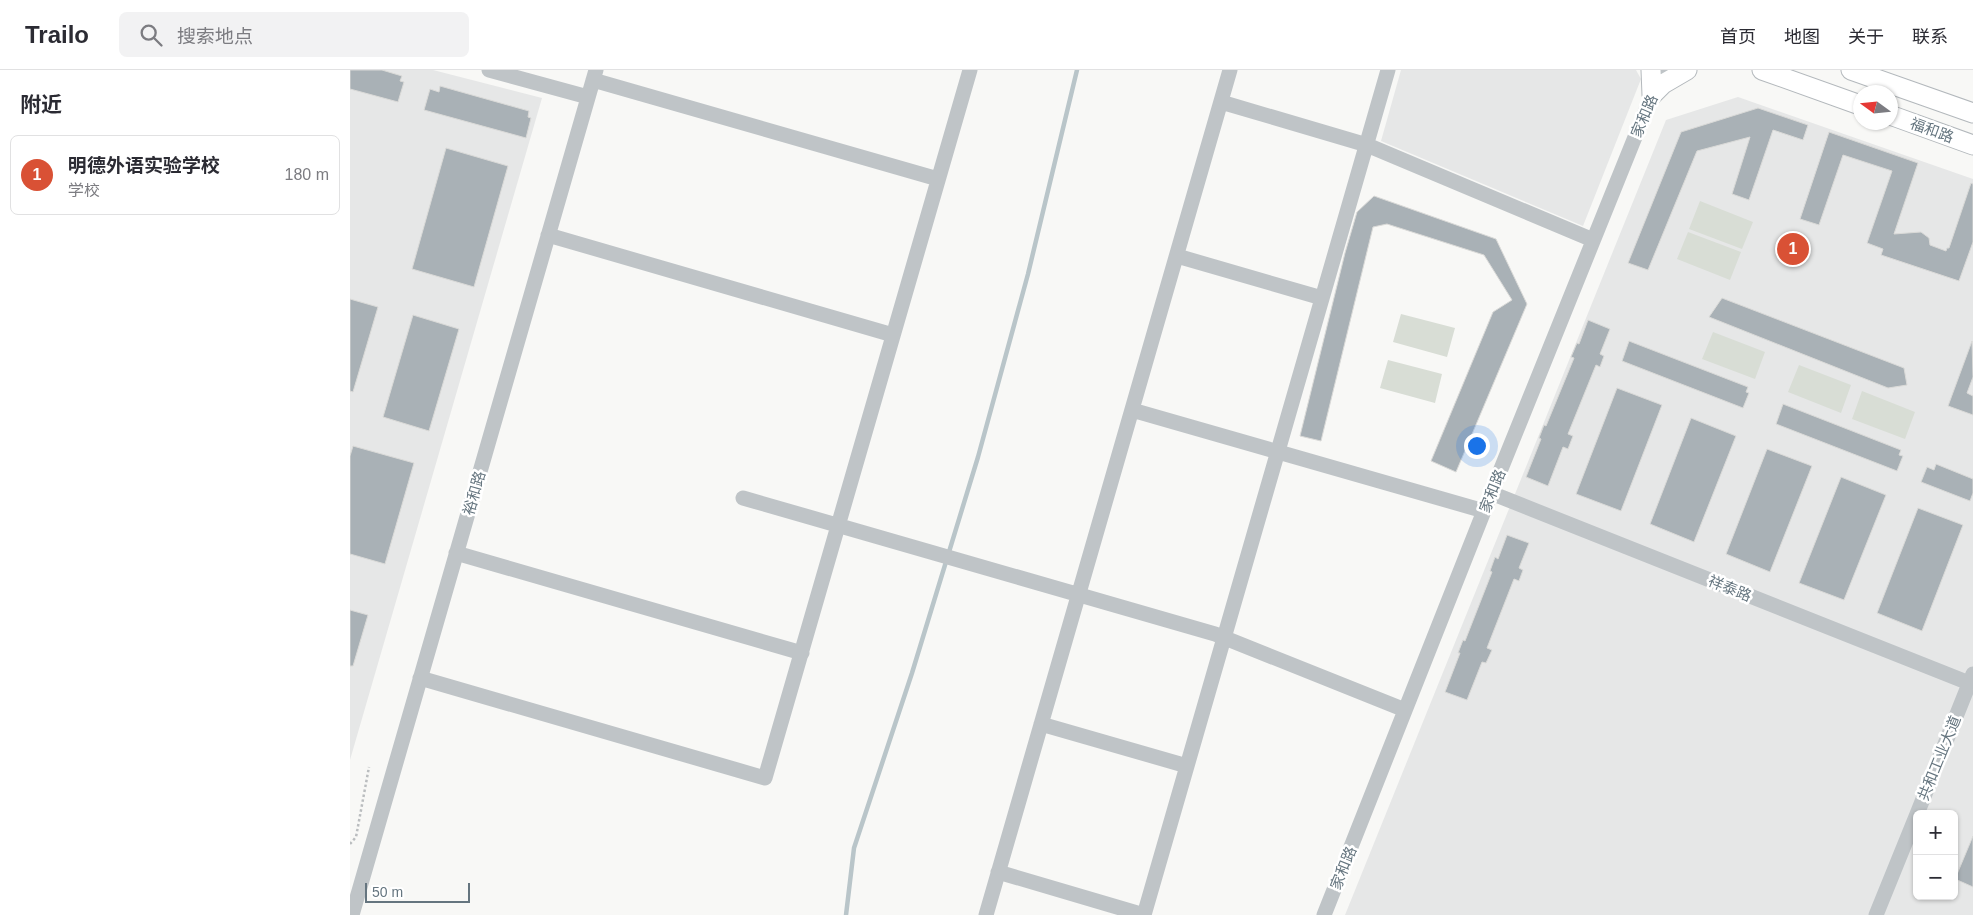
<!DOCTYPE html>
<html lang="zh">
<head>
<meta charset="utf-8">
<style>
  :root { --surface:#fff; --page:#f2f2f3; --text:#2b2b33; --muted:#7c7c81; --line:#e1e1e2; --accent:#d95135 }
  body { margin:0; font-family:Arial,"Noto Sans SC",sans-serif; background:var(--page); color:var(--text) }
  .controls { position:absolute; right:15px; bottom:15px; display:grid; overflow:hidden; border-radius:8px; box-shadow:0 1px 4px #0004 }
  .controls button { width:45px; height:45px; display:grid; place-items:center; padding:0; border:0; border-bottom:1px solid var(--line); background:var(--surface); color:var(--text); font:25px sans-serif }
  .compass { position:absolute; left:1503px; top:15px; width:45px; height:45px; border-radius:50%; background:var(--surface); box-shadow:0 1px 4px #0004; rotate:285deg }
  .scale { position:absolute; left:15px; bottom:12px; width:105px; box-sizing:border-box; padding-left:5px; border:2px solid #65757f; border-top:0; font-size:14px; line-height:18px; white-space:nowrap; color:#65757f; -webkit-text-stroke:4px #fff; paint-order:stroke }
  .you { position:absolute; left:1126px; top:375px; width:18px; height:18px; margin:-12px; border:4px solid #fff; border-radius:50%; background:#1a73e8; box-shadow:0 0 0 8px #1a73e833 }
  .badge { display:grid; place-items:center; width:32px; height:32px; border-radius:50%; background:var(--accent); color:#fff; font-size:16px; font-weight:700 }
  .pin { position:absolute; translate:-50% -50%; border:2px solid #fff; box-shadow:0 1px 5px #0006 }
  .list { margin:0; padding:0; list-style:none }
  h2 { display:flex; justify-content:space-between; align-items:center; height:65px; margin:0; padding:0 20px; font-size:21px }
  h2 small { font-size:16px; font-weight:400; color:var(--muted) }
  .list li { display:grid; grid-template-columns:32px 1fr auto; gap:15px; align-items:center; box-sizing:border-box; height:80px; margin:0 10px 10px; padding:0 10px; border:1px solid var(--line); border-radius:8px }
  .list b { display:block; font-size:19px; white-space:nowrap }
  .list p { margin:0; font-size:16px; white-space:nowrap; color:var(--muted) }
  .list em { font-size:16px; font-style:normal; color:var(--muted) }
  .icon { flex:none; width:28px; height:28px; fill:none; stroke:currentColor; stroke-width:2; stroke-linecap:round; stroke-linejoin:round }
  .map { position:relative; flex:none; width:1623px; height:845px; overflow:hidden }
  header { display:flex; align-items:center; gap:30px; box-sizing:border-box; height:70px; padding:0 25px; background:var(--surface); border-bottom:1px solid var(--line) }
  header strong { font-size:24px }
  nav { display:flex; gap:28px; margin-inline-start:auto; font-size:18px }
  .search { width:350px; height:45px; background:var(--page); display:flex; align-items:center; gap:12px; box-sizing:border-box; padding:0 18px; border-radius:8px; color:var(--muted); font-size:19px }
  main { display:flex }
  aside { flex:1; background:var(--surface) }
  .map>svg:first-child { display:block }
  .built { fill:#e6e7e7; fill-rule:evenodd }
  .green { fill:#d8ddd5 }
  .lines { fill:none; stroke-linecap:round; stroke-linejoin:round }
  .stream { stroke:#b9c5c9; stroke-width:4.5 }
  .building { fill:#a9b1b6; stroke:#dadad8 }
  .major-casing { stroke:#b3b8bc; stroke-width:21 }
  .path { stroke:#babdbf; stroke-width:2.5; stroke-dasharray:2.5 2.5; stroke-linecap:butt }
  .minor { stroke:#bfc4c7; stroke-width:15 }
  .major { stroke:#fff; stroke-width:19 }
  .labels { text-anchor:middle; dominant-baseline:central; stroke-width:5; stroke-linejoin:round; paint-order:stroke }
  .street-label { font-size:15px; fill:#65757f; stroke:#fff }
</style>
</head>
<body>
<header>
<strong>Trailo</strong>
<div class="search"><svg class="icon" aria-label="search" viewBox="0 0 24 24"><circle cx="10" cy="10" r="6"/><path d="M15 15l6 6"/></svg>搜索地点</div>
<nav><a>首页</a><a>地图</a><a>关于</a><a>联系</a></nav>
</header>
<main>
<aside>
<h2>附近<small></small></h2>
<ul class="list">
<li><span class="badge">1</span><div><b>明德外语实验学校</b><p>学校</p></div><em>180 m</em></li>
</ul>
</aside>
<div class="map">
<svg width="1623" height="845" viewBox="0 0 1623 845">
  <rect width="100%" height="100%" fill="#f8f8f6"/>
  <!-- built -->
  <path class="built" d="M0,0H83L192,28L0,690Z
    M1051,0H1286L1291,9L1233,156L1031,71Z
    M1388,27L1623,109V845H995L1316,50ZM1567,744H1604V826H1567Z"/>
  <!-- green -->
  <path class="green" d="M1350,131L1403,152L1392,179L1339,159Z
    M1338,162L1391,182L1380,210L1327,189Z
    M1051,244L1105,258L1097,287L1043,272Z
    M1363,262L1415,282L1405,309L1352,289Z
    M1038,290L1092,304L1085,333L1030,318Z
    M1449,295L1501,315L1491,343L1438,322Z
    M1512,321L1565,342L1555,369L1502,349Z"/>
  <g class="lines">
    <!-- stream -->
    <path class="stream" d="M496,845L504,778L562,603L628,387L678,204L727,0"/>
  </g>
  <!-- building -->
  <path class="building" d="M0,0H32L52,6L50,11L54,12L48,32L0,19Z
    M90,16L179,41L178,47L181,48L176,68L74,40L80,19L89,22Z
    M1408,38L1458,55L1453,70L1423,60L1399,130L1382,124L1400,67L1347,81L1298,200L1278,193L1331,62Z
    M1479,62L1568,93L1544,164L1571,162L1579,168L1580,175L1596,181L1597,178H1599L1621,113L1623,114V172L1609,211L1531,185L1533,179L1517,173L1542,101L1493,85L1469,155L1450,149Z
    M96,78L158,96L124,217L62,199Z
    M1024,126L1146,169L1177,234L1106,402L1081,391L1143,242L1162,230L1134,185L1037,154L1023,157L971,371L950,366L995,183L1007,142Z
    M1372,228L1554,298L1557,315L1538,318L1359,247Z
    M0,229L28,237L3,322L0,321Z
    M63,245L109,259L79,361L33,347Z
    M1238,250L1260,259L1250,284L1254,286L1250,297L1246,295L1218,364L1223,366L1218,379L1213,377L1198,416L1176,407L1191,369L1189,368L1194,355L1196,356L1224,288L1221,287L1227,273L1229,274Z
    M1279,271L1398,317L1396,322L1399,323L1393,338L1272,291Z
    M1622,271L1623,307L1617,323L1623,326V345L1598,336Z
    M1267,318L1312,335L1271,441L1226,424Z
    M1433,334L1551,380L1549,385L1553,386L1547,401L1426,354Z
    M1341,348L1386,366L1344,472L1300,454Z
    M3,376L64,393L35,494L0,484V386Z
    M1417,379L1462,396L1420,502L1376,484Z
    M1586,394L1623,409V423L1620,431L1571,412L1577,397L1584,400Z
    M1491,407L1536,425L1494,530L1449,513Z
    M1568,438L1613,455L1572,561L1527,543Z
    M1157,465L1179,473L1169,498L1173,500L1169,511L1164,509L1137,578L1142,580L1136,593L1132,592L1117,630L1095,622L1110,583H1108L1113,570L1115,571L1142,502L1140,501L1145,487L1148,489Z
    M0,540L18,545L3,596H0Z
    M1623,766V817L1605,809Z"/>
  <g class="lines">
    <defs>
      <path id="major" d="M1301,0L1302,25
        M1412,0L1510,35
        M1501,0L1623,43
        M1302,25L1313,14L1337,0
        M1540,45L1623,75"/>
    </defs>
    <!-- major casing -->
    <use href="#major" class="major-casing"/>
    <!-- path -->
    <path class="path" d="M0,774L6,767L19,697"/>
    <!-- minor -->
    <path class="minor" d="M139,0L238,27
      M243,10L588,109
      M871,32L1017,75L1243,170
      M198,165L543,265
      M827,186L972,228
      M782,340L1134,441
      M1141,423L1619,613
      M393,428L865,564L1055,640
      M106,483L452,583
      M70,608L415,708L620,0
      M691,654L837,696
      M1567,744L1623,604
      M648,802L794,845
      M2,845L246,0
      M636,845L880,0
      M794,845L1038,0
      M974,845L1134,441L1302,25L1315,0
      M1526,845L1567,744"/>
    <!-- major -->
    <use href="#major" class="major"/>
  </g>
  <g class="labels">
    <!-- street labels -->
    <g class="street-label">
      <text transform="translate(1294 46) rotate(-67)">家和路</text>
      <text transform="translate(1582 60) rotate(20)">福和路</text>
      <text transform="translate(1142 421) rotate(-68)">家和路</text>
      <text transform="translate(124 423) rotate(-74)">裕和路</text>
      <text transform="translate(1380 518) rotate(22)">祥泰路</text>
      <text transform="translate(1589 688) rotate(-68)">共和工业大道</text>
      <text transform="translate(993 798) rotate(-68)">家和路</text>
    </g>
  </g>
</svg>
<div class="controls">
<button>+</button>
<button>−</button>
</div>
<svg class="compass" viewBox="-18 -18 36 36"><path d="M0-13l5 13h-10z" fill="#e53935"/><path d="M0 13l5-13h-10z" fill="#7c7c81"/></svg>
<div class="scale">50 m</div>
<div class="you"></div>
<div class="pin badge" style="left:1443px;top:179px">1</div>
</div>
</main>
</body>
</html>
